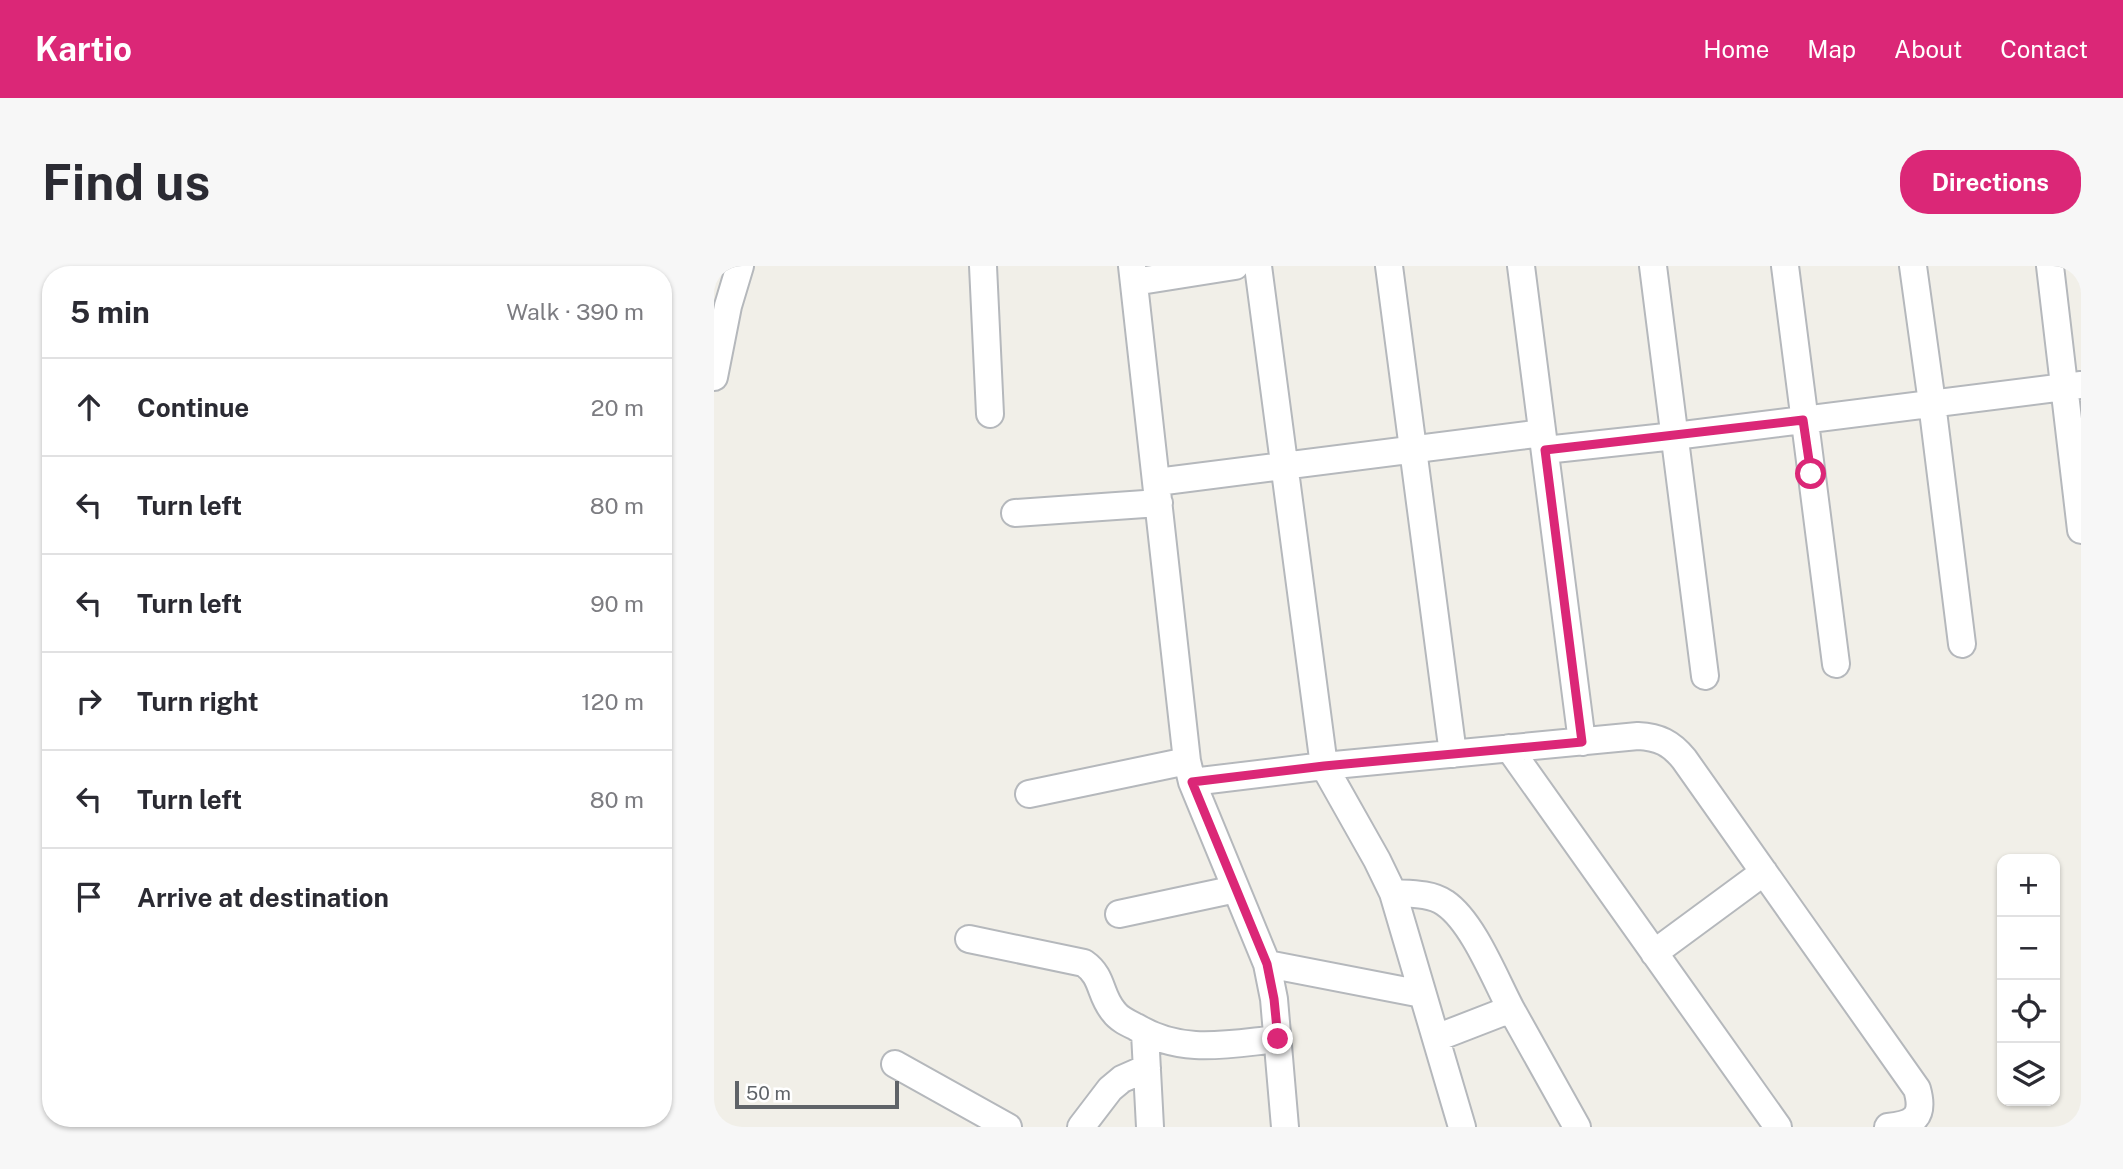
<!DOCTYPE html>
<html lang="en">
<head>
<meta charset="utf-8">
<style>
  :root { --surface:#fff; --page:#f7f7f7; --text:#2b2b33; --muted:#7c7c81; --line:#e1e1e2; --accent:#db2777 }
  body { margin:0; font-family:"Public Sans",sans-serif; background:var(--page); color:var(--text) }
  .controls { position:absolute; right:21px; bottom:21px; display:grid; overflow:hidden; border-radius:14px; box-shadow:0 2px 5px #0004 }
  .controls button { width:63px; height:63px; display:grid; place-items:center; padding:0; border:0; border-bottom:2px solid var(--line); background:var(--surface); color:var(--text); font:35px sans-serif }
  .scale { position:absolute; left:21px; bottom:18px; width:164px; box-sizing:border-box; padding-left:7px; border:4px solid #5f6368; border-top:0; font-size:19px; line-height:24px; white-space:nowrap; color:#5f6368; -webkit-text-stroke:5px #fff; paint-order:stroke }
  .stop { position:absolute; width:21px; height:21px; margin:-16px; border:5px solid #db2777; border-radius:50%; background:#fff }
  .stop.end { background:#db2777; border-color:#fff; box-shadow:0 2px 7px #0008 }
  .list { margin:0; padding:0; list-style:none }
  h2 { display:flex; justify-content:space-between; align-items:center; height:91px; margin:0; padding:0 28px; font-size:30px }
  h2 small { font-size:23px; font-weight:400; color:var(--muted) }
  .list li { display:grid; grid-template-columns:46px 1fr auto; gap:21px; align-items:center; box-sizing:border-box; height:98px; padding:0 28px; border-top:2px solid var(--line) }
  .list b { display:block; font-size:26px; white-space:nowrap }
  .list em { font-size:23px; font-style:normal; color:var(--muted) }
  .icon { flex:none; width:38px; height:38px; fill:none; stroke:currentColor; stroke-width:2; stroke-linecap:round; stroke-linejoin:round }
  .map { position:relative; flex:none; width:1367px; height:861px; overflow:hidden; border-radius:28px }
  header { display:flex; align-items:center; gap:42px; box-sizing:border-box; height:98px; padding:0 35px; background:var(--accent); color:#fff }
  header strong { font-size:33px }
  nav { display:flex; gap:38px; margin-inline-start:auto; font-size:24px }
  .intro { display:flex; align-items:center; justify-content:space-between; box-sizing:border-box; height:168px; padding:0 42px }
  h1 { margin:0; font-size:49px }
  .button { padding:18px 32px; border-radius:28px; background:var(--accent); color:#fff; font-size:24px; font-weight:700 }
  main { display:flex; gap:42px; padding:0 42px }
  aside { flex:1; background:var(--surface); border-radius:28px; box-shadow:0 2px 5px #0004 }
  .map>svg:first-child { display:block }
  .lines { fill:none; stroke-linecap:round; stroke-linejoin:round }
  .minor-casing { stroke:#b5b8bc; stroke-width:30 }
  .minor { stroke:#fff; stroke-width:26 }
  .route { stroke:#db2777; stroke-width:9 }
</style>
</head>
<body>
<header>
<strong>Kartio</strong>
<nav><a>Home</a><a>Map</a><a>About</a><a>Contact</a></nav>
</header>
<div class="intro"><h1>Find us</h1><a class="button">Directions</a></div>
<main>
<aside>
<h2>5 min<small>Walk · 390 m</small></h2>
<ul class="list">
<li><svg class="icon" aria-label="ahead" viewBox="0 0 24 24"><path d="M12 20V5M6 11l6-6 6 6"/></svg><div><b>Continue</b></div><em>20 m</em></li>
<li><svg class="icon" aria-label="left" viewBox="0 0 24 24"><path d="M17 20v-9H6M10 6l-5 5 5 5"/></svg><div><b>Turn left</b></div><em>80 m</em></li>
<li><svg class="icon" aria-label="left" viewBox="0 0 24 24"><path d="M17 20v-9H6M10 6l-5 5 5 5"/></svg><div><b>Turn left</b></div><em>90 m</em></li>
<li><svg class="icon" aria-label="right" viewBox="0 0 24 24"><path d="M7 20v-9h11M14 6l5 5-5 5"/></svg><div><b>Turn right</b></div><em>120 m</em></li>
<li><svg class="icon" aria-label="left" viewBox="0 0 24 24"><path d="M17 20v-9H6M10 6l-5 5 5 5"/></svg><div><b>Turn left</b></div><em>80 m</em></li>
<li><svg class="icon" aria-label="arrive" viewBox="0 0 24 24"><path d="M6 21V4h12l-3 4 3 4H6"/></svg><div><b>Arrive at destination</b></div></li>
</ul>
</aside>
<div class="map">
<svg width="1367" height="861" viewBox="0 0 1367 861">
  <rect width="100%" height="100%" fill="#f1efe8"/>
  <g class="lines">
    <defs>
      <path id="minor" d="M269,0L276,148
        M418,0L473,495L478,516L553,698L708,728
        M544,0L610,500L663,594L679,627L748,861
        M675,0L739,488
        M807,0L868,476
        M939,0L991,410
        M1071,0L1122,398
        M1199,0L1218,137L1248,378
        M1336,0L1367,264
        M420,16L521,0
        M0,111L14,40L26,0
        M831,184L961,170L1367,119
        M443,216L828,167
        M301,247L445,237
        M795,482L1064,861
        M478,516L610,500L924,470C945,471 957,477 970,493L1203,823C1211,851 1200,858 1174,861
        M315,528L473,495
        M679,627C696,628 717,627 731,637C759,656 781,713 797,743
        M405,648L522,623
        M255,673L370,697C390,711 385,729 400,746C405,753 414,757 422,761C469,789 513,778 564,773
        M940,687L1050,606
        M553,698L560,733L571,861
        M431,767L436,861
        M722,772L797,743L863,861
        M181,798L294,861
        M367,861L396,823L408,813L433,802"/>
    </defs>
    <!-- minor casing -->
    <use href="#minor" class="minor-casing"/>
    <!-- minor -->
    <use href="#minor" class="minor"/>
  </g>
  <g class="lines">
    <!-- route -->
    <path class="route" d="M564,773L560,733L553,698L478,516L610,500L868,476L831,184L1089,154L1097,208"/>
  </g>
</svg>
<div class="controls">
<button>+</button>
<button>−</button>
<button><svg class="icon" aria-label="locate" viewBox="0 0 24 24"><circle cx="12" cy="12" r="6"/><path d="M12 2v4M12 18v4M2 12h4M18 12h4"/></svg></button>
<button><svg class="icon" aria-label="layers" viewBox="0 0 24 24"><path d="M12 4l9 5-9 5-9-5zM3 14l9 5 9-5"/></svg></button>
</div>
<div class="scale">50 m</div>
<div class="stop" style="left:1097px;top:208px"></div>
<div class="stop end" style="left:564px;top:773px"></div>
</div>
</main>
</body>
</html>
